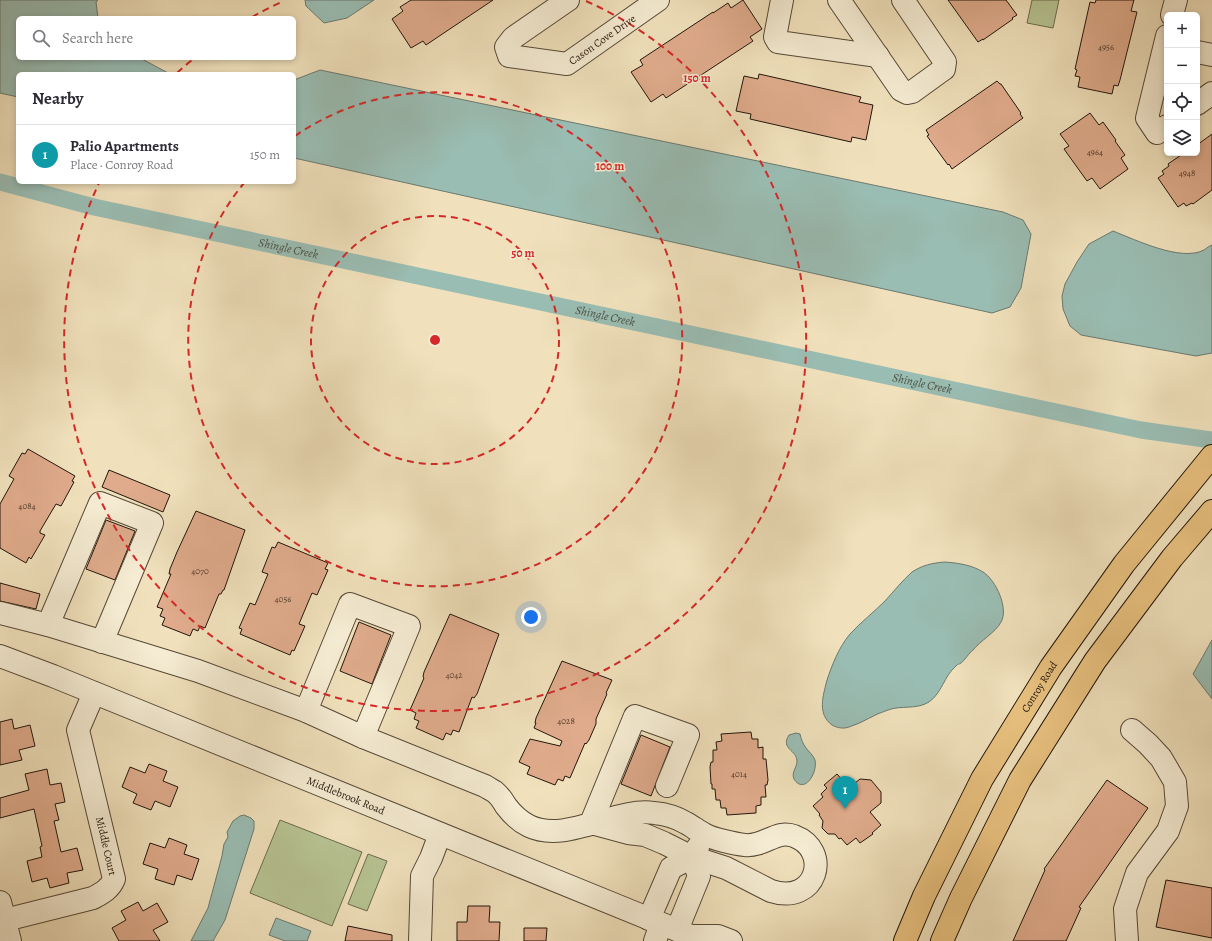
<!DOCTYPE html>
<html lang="en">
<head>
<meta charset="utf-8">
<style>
  :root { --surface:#fff; --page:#f2f2f3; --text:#2b2b33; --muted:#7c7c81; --line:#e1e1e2; --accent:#0f766e }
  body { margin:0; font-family:Alegreya,serif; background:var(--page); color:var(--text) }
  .controls { position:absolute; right:12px; top:12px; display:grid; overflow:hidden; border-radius:6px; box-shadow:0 2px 6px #0003 }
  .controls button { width:36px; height:36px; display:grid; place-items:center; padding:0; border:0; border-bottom:1px solid var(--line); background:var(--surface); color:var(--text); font:20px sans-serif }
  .you { position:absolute; left:531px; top:617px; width:14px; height:14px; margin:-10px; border:3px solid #fff; border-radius:50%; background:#1a73e8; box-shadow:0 0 0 6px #1a73e833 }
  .badge { display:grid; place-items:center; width:26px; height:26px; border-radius:50%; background:var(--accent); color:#fff; font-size:13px; font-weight:700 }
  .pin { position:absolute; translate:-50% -33px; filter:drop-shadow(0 1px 2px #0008) }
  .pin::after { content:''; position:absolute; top:21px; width:14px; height:12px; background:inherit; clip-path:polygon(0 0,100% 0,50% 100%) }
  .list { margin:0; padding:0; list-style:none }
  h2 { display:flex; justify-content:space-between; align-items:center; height:52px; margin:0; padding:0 16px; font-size:17px }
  h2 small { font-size:13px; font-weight:400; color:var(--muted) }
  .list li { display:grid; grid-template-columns:26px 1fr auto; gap:12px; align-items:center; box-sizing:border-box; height:60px; padding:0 16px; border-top:1px solid var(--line) }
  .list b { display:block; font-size:15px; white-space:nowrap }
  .list p { margin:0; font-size:13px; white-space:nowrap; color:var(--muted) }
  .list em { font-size:13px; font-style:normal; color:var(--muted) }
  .icon { flex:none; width:22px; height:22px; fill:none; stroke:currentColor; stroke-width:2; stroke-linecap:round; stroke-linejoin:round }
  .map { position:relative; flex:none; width:1212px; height:941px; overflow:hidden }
  .search { position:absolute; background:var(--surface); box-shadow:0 2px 6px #0003; left:16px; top:16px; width:280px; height:44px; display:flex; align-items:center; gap:10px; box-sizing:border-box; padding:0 14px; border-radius:6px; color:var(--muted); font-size:15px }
  .panel { position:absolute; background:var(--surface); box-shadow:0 2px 6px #0003; left:16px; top:72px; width:280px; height:112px; border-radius:6px }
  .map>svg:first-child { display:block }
  .green { fill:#b7c393; stroke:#6c6c4f }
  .water { fill:#9abdb3; stroke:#6a7a70 }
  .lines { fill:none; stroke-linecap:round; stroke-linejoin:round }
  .canal { stroke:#9abdb3; stroke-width:17 }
  .building { fill:#dfab8c; stroke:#22160b }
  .minor-casing { stroke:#564937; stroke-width:24 }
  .major-casing { stroke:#22160b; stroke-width:24 }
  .minor { stroke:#f5ecd3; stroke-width:22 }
  .major { stroke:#e8c07e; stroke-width:22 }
  .ring { fill:none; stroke:#d62828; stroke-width:2; stroke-dasharray:7 5 }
  .labels { text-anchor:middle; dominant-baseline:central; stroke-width:3; stroke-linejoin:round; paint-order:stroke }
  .number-label { font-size:9px; fill:#513b2b }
  .street-label { font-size:11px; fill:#22160b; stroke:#f5ecd3 }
  .water-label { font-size:12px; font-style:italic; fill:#4c5046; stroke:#f5ecd3 }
  .centre { fill:#d62828; stroke:#f5ecd3; stroke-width:2 }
  .ring-label { font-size:12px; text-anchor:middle; font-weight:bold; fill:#d62828; stroke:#f5ecd3; stroke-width:3; stroke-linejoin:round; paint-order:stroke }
</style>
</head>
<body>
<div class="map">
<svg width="1212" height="941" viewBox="0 0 1212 941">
  <rect width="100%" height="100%" fill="#f0e1bc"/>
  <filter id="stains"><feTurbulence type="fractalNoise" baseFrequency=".005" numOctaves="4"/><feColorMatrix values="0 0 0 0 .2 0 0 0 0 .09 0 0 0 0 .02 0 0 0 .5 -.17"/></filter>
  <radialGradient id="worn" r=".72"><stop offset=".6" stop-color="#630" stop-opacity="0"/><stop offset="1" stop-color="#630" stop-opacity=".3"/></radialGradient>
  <!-- green -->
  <path class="green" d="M1032,0H1059L1053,28L1027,23Z
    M280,820L362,852L332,926L250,893Z
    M368,854L387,861L367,911L348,904Z"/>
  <!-- water -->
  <path class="water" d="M0,0H98L96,2L98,18H18V58H140L170,74H18V97L0,93Z
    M305,0H374L347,18L324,23L306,6Z
    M320,70L1003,212L1023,220L1031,234L1021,288L1010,307L992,313L294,158V80Z
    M1113,231C1136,240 1181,262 1204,250C1207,248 1209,246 1212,245V353L1196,356L1108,340L1081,335L1070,326L1063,309L1062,296L1065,284L1077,262L1089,244Z
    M945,562C958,563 972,565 983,572C996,580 1009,609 1001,622C996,632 980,641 973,650C970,652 963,662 961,663C956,666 960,662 956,666C944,676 942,693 929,702C916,710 901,705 888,710C874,714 863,723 849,727C844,729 837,728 832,725C817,714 823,696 827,680C832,665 839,647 850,634C861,622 874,612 885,601C894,591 902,581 912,572C923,565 932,563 945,562Z
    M1212,640V699L1193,674Z
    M796,733L800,734C801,739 803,744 806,748C809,752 813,755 815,760C818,773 804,795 794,779C791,772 797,768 797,761C797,750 780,749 789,735Z
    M244,815L251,818L254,821V829L225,920L213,941H191L208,908L222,856L224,844L228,837L227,832L233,821L240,816Z
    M276,918L311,931L307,941H285L269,935Z"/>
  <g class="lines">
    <!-- canal -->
    <path class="canal" id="s1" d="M0,182L94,207L1141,430L1212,440"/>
  </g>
  <!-- building -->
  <path class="building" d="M411,0H493L426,45L423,41L411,48L392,19L403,11L400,7Z
    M743,0L762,29L750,37L753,41L666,98L663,94L651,102L631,72L643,65L640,60L713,12V13L728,3L731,8Z
    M948,0H1006L1017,15L1012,18L1013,19L983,40V39L978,42Z
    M1096,0H1134L1131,11L1137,12L1120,80L1118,86L1114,85L1112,94L1078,87L1080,77L1075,76L1077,70L1075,69L1090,2L1095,3Z
    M759,74L861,97L859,102L873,105L866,140L852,137L851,142L750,119L751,114L736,111L744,76L758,79Z
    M997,81L1000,84H1001L1021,113L1020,114L1023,118L952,169L949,164L948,165L927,136L929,135L926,130Z
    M1090,113L1099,125L1103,122L1116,140L1115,141L1125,155L1121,158L1128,169L1100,189L1092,178L1087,181L1064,149L1069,146L1060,134Z
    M1212,134V190L1193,204L1192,203L1186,206L1184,203L1178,207L1158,178L1164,174L1162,171L1169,166L1168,164L1184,153H1197V145Z
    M28,449L75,476L72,481L74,482L61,506L56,504L40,531V533L45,535L31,559L29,557L26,563L0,548V504L14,479L9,476L22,453L25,454Z
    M109,470L170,495L163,512L102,487Z
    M196,511L245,530L224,590H223L221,594H219L205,628L200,626L198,631L193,629L190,636L162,625L165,618L160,616L163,609L157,607L171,574H169L170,569L177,552Z
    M106,520L135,531L115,580L86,569Z
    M278,542L328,563L325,569L328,570L317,595L312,593L299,624L305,626L294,651L292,650L290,655L240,634L242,629L239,628L250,603L255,605L268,574L262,572L272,547L275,548Z
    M0,583L40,594L36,609L0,601Z
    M450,614L499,634L483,678L477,694L474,698L472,697L459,732L453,730L451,735L446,733L443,740L416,728L419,721L414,719L416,713L410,710L424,678L423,677L424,672Z
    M359,622L391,635L372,684L340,671Z
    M562,661L612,680L606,693L607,694L596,719V724L589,740L586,744L585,743L570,778L565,776L563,781L558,779L555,785L527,774L530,767L519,762L530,739L560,746L562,741L534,728L536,723H535L536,718Z
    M12,719L14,729L30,725L35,746L19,750L22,760L0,765V722Z
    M751,732L752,739H758V748L763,747V759H766L768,780L767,785H765L766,797H761V805L756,806V813L727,815L726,808H721L720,800H716L715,789H712V784H711L710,767L711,762H713V750H717L716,742L722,741L721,734Z
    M641,735L670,747L651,796L621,784Z
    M149,764L167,771L163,781L178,787L170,807L155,801L151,810L133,803L137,794L122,787L130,767L145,773Z
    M47,769L50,785L61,783L65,802L55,804L59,820L54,821L61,852L77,848L83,870L67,873L69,883L50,888L47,878L32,882L27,861L42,857L40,847L42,846L34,809L0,818V798L29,790L25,774Z
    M837,774L849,788L860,779L871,780L881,792V803L870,812L881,825L872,833L873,834L860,843L856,838L847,845L841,838L839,839L835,834H828L822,828L823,821L819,815L820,814L813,806L823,797L821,794L827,788L824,785Z
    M1107,780L1148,808L1079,907L1081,908L1066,941H1013L1045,870L1044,869Z
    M169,838L187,845L184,854L199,859L192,880L177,875L174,885L155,879L158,869L143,864L150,843L165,848Z
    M1166,880L1212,888V938L1156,927Z
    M138,902L143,911L157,903L168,922L153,930L160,941H119L112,928L126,920L121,911Z
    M468,906H490L489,922H500L499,941H457V922H467Z
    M348,926L392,935V941H345Z
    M524,928H547L546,941H524Z"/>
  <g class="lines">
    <defs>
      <g id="minor">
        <path id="s2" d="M568,0L513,38L506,47L509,56L567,64L658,0"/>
        <path d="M782,0L775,37L778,42L878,56"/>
        <path d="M839,0L901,90L907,93L912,92L941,71L944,69L945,62L903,0"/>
        <path d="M1172,15L1176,0"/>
        <path d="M1167,36L1147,118L1157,133L1167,126"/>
        <path d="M1197,52L1212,55"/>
        <path d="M1197,104L1212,93"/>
        <path d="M0,613L48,625L198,671L306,711L363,737L485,786C488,788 492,790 495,792C500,796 503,801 506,806C512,814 521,822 529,826C566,844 616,807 654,813C666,814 676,817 686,823C692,826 698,831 704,834C712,839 736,844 745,845C764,847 777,829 794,836C832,850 817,906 771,891L726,868L692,857L664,843L645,835L628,833L591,823"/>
        <path d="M48,625L100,503L152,523L102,642"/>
        <path id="s3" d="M0,656L53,676L677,930L691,936L696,941"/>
        <path d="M306,711L350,604L409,626L363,737"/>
        <path d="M591,823L635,716L688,735L667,786"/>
        <path d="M0,902L10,941"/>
        <path d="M649,919L671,868L692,857L698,847"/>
        <path d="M0,923L5,920L93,898C102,893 110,889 114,879L78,730L94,693"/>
        <path d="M677,930L699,876L692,857"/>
        <path d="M691,936H718L731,941"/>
        <path d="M420,941L422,876L431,858L440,834"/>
        <path d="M655,941L661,924"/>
        <path d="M1127,941L1125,909L1137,873L1168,831L1177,806L1175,782L1161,758L1148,744L1132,730"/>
      </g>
      <g id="major">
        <path id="s4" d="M905,941L924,896L982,779L1051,667L1124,564L1212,456"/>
        <path d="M942,941L961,898L1020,780L1095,661L1172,558L1212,511"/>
      </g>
    </defs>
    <!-- minor casing -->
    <use href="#minor" class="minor-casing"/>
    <!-- major casing -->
    <use href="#major" class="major-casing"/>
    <!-- minor -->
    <use href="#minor" class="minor"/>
    <!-- major -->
    <use href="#major" class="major"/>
  </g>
  <!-- distance rings -->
  <g class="ring">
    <circle cx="435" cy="340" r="124"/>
    <path d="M295 136A247 247 0 1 1 244 183"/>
    <path d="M177 73A371 371 0 0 1 192 60M252 17A371 371 0 0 1 284 1M586 1A371 371 0 1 1 99 183"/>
  </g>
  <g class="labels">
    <!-- number labels -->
    <g class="number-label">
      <text x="1106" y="47">4956</text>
      <text x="1095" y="152">4964</text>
      <text x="1187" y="173">4948</text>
      <text x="27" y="506">4084</text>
      <text x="200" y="571">4070</text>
      <text x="283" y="599">4056</text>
      <text x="454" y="675">4042</text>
      <text x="566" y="721">4028</text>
      <text x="739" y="774">4014</text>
    </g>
    <!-- street labels -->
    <g class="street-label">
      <text stroke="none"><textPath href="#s2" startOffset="189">Cason Cove Drive</textPath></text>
      <text stroke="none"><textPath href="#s4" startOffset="288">Conroy Road</textPath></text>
      <text stroke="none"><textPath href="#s3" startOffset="373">Middlebrook Road</textPath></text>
      <text transform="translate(106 846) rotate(77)">Middle Court</text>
    </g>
    <!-- water labels -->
    <g class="water-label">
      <text stroke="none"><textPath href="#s1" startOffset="296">Shingle Creek</textPath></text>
      <text stroke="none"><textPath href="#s1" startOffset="620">Shingle Creek</textPath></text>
      <text stroke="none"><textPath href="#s1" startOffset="944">Shingle Creek</textPath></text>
    </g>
  </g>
  <circle cx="435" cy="340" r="6" class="centre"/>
  <g class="ring-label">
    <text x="697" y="82">150 m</text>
    <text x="610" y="170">100 m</text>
    <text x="523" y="257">50 m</text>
  </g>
  <rect width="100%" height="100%" filter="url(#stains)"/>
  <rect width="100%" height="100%" fill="url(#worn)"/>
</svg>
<div class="controls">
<button>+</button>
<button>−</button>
<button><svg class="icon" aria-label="locate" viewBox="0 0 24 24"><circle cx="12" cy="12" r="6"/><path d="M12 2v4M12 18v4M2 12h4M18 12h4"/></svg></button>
<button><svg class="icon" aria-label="layers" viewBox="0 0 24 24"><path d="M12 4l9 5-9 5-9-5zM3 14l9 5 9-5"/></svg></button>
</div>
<div class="you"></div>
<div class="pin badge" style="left:845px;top:809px;background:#0f9aa8">1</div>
<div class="search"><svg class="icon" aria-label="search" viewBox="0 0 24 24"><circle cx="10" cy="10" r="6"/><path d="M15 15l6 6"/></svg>Search here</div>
<section class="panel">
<h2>Nearby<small></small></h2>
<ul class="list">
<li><span class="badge" style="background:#0f9aa8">1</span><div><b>Palio Apartments</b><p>Place · Conroy Road</p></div><em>150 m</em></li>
</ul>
</section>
</div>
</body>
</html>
